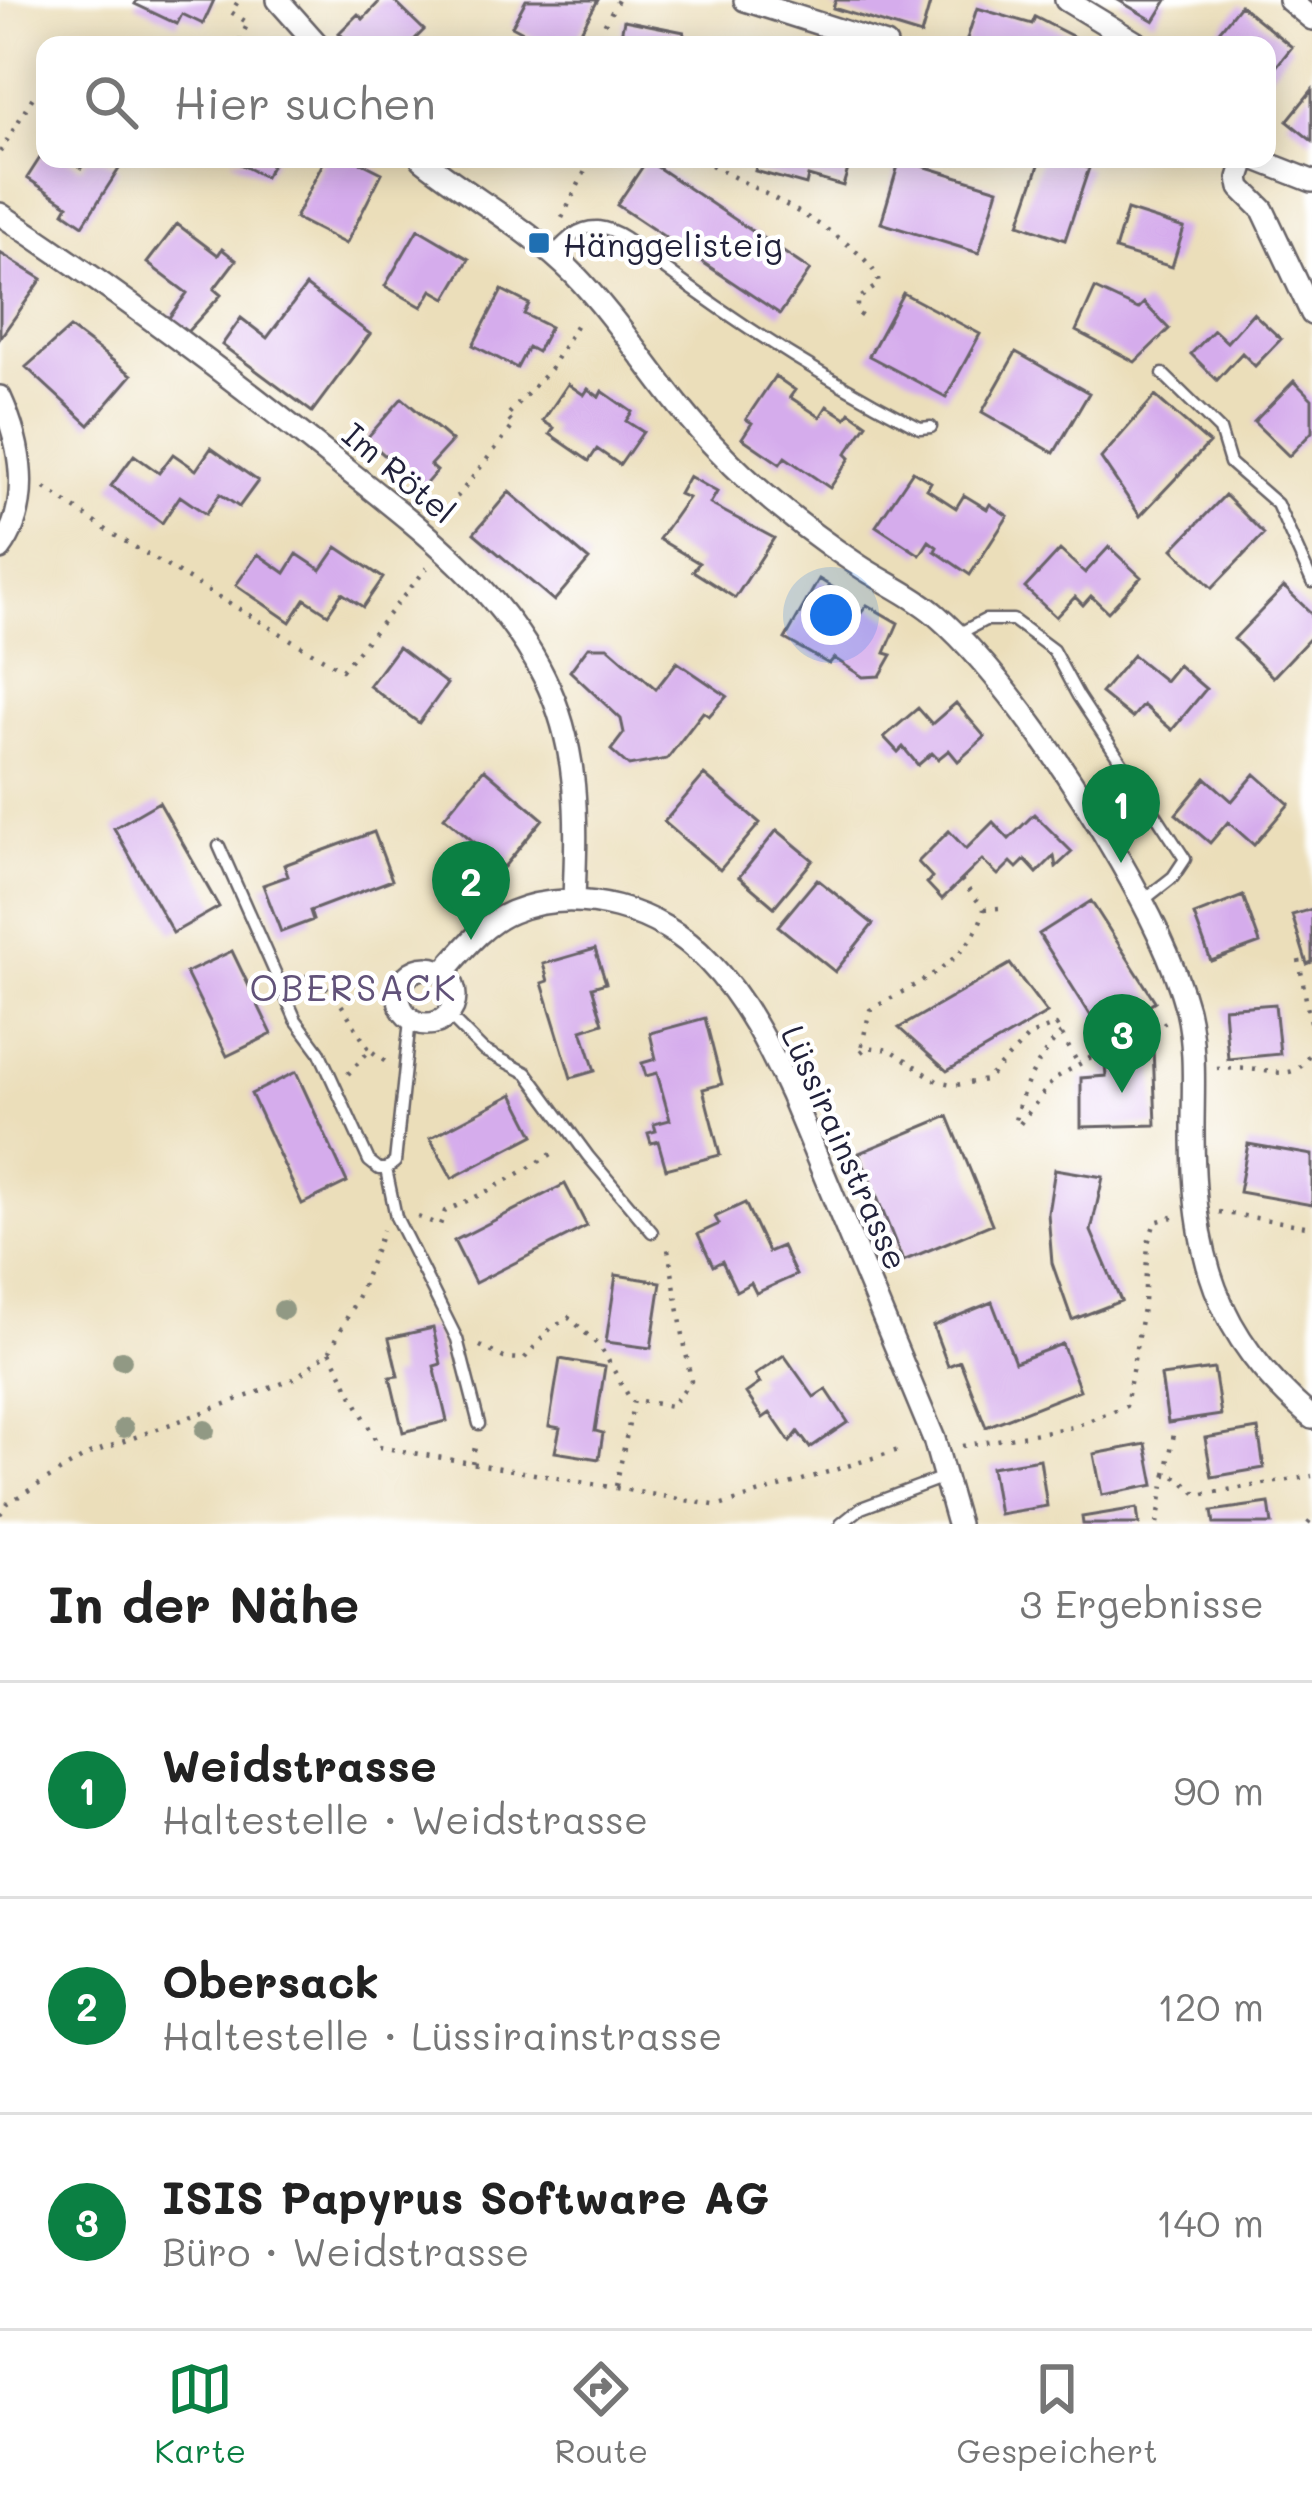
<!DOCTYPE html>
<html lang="de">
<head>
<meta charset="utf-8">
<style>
  :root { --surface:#fff; --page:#f6f6f6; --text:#222; --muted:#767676; --line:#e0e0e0; --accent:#0b8043 }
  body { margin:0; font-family:Mali,sans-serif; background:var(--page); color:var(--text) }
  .you { position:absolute; left:831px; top:615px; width:42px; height:42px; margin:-30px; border:9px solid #fff; border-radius:50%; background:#1a73e8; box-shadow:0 0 0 18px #1a73e833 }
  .badge { display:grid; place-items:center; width:78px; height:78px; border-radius:50%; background:var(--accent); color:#fff; font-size:39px; font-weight:700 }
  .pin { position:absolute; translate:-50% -99px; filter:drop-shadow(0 3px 6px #0008) }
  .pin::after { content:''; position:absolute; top:63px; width:42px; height:36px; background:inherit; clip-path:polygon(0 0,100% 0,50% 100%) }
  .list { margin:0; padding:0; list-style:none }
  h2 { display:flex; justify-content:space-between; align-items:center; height:156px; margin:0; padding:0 48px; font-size:51px }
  h2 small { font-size:39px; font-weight:400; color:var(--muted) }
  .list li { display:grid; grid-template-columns:78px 1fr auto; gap:36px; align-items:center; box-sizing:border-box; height:216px; padding:0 48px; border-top:3px solid var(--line) }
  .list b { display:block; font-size:45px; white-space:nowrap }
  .list p { margin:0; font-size:39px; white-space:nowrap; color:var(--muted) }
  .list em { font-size:39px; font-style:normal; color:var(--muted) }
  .icon { flex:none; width:66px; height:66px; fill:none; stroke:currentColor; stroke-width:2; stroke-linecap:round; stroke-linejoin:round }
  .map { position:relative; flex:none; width:1312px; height:1524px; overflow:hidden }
  .search { position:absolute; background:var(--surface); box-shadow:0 6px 30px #0003; left:36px; right:36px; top:36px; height:132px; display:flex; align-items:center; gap:30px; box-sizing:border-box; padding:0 42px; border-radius:24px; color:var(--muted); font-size:45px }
  .sheet { height:804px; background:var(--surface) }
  nav { display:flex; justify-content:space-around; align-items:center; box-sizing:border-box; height:168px; border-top:3px solid var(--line); background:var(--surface); font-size:33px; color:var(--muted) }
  nav a { display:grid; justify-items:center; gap:6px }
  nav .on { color:var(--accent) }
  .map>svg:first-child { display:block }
  .building { fill:#d5acec }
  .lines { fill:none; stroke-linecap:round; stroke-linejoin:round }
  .lane-casing { stroke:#686467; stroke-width:15 }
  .street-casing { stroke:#686467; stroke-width:26 }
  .path { stroke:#686467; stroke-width:4.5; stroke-dasharray:3 9; stroke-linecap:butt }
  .lane { stroke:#fff; stroke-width:10 }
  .street { stroke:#fff; stroke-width:21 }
  .tree { fill:#919984 }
  .poi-dot { fill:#1f6fb2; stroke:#fff; stroke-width:4.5 }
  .labels { text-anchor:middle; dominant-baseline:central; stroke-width:9; stroke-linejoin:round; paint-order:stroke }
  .poi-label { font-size:33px; fill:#22223b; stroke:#fff; text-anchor:start }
  .street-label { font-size:33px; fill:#22223b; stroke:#fff }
  .neighbourhood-label { font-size:36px; letter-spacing:3px; fill:#615279; stroke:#fff }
</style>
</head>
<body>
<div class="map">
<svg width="1312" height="1524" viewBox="0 0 1312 1524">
  <rect width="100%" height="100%" fill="#fff"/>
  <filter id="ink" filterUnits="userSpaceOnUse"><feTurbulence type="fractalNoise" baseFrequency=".00833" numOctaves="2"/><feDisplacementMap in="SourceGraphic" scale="24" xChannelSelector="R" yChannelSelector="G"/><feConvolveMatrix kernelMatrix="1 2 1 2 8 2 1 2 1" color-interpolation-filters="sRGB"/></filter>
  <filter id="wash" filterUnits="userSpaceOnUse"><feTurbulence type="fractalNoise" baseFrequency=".004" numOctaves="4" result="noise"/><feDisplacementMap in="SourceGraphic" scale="48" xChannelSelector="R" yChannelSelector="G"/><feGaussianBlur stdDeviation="2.7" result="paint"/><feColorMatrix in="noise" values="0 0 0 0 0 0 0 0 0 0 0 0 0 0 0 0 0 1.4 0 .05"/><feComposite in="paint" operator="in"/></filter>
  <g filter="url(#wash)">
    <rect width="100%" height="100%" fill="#ebdeba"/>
    <g id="blocks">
      <!-- building -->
      <path class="building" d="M137,0H214L203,24L182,14L177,24L135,4Z
        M381,0H393L424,30L409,45H352L339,33L358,14L363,19Z
        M526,0H598L573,45H547L512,26Z
        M836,0H931L921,35L833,8Z
        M1118,0H1167L1154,21Z
        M1240,5L1292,47L1267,78V45H1208Z
        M977,8L1032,24L1035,17L1076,38L1074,45H965Z
        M624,20L684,32L682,45H619Z
        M1312,90V141L1287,121Z
        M45,150V159H67L81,168L87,159H103L119,169L83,225L64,212L68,205L27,178Z
        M230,159H275L265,177Z
        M325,159H354L382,173L346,244L295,218Z
        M758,159H851L843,186L808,176L806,185L755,171Z
        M900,159L998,189L979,253L881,223Z
        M1041,159H1063L1089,168L1065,240L1019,224Z
        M647,160L810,270L780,314L617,205Z
        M1127,210L1184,228L1172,267L1115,250Z
        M177,224L218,255L222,249L236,260L214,289L221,295L187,332L168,319L187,293L147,263Z
        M418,229L469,259L446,298L432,290L422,307L385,286Z
        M0,253L42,279L0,338Z
        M306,286L370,334L312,412L222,345L241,318L267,338Z
        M1095,289L1138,309L1144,303L1169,329L1135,362L1076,331Z
        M502,290L529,304L524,314L550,327L537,352L528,347L517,368L473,345Z
        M903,293L980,334L946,397L869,356Z
        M1253,313L1281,339L1255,366L1242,353L1217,380L1191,354L1214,330L1227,342Z
        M70,328L132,375L89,425L26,367Z
        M1016,352L1089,393L1054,453L982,412Z
        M775,376L795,390L790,397L820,417L827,406L846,418L850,412L867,424L846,454L850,458L830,488L785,457L780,464L742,438L752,423L746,419Z
        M1294,381L1312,399V432L1289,456L1254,422Z
        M568,384L584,395L588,389L599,397L602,391L632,412L626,421L643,432L620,465L597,449L589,461L550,434L554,428L543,421Z
        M1155,396L1209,443L1140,516L1101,458Z
        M402,398L452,441L430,465L437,471L422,488L366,439Z
        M211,448L258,481L239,507L220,494L206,514L180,496L162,523L111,486L134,455L159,473L173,454L196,470Z
        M913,471L931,482L927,489L956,508L964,495L987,509L990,504L1008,516L970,575L935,551L937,547L929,541L920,555L876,526Z
        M689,476L717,492L710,504L774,538L735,598L693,571L699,563L659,539L688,498L679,494Z
        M509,492L589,560L554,601L474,533Z
        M1225,495L1264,534L1212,588L1173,549Z
        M337,547L383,578L363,607L342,593L328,614L305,599L290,622L236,585L258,554L285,573L297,554L321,570Z
        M1109,547L1141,577L1108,612L1091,596L1083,605L1075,597L1056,617L1025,588L1060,550L1085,573Z
        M819,579L845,595L840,603L861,613L867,605L898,623L885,653L892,655L880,676L863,677L834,658L829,664L785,639Z
        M1284,587L1312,614V636L1273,677L1234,639Z
        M398,647L447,684L419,723L369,686Z
        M588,647H608L656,689L677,662L727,696L709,716L703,712L667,759L629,766L611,750L624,733L621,719L570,671Z
        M1133,655L1165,681L1178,665L1206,689L1172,730L1143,705L1132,718L1101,693Z
        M956,703L985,737L958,761L949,750L938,759L932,753L918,765L903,747L898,752L884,737L918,708L932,724Z
        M484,769L543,819L504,867L444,817Z
        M1255,774L1289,804L1254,845L1228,822L1210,843L1176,814L1206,778L1232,801Z
        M704,775L760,823L720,870L664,822Z
        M159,802L219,907L173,933L114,828Z
        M1034,814L1072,852L1056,867L1054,856L1037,873L1025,860L1017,868L1011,862L998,875L982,860L942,899L927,883L932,877L918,862L949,831L966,849L993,822L1009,839Z
        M777,830L813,860L774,907L739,877Z
        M374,832L392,880L310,911L313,920L281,932L263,885L288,876L284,865Z
        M817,879L873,924L835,972L778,926Z
        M1243,896L1260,943L1211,961L1194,915Z
        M1091,901L1155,1001L1103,1035L1039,934Z
        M1312,909V962L1307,964L1292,915Z
        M595,949L606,983L592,987L603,1023L582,1030L595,1071L571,1078L542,983L548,981L543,964Z
        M232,951L272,1034L227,1056L186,973Z
        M1010,964L1047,1013L947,1071L899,1028Z
        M1275,1004L1280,1054L1228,1059L1224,1008Z
        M705,1018L722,1084L703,1089L720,1155L666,1169L658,1141L651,1143L648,1133L656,1131L654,1124L670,1120L657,1073L646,1076L642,1063L656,1059L650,1033Z
        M1153,1047L1156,1125L1081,1127V1078L1106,1076L1105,1064Z
        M296,1072L347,1182L302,1204L251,1094Z
        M513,1094L534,1135L452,1178L430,1138Z
        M948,1116L992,1224L903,1261L859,1153Z
        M1248,1144L1312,1155V1205L1239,1192Z
        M1055,1169L1103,1177L1091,1231L1121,1301L1072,1320L1052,1263L1048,1213Z
        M565,1184L587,1226L475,1283L454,1241Z
        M745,1203L768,1252L782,1246L796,1275L756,1293L751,1283L736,1291L722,1261L713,1266L698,1234L719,1224L715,1217Z
        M616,1275L661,1282L651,1348L606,1342Z
        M992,1302L1015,1362L1062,1344L1080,1390L986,1427L960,1361L948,1366L933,1326Z
        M433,1328L441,1364L434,1366L447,1421L403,1432L390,1377L398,1376L389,1338Z
        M784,1355L814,1397L826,1389L848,1422L810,1448L798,1432L790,1442L770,1413L763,1418L746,1393L760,1383L755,1375Z
        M560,1359L605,1367L595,1431L603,1433L599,1459L555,1452L560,1428L549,1426Z
        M1214,1369L1221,1415L1168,1423L1161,1376Z
        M1258,1429L1264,1468L1212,1477L1205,1438Z
        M1146,1444L1154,1485L1102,1495L1094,1454Z
        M1040,1459L1047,1506L999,1514L991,1467Z
        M1269,1503L1272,1524H1214L1212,1511Z
        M1137,1508L1139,1524H1083L1082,1517Z"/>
    </g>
  </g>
  <g filter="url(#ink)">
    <use href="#blocks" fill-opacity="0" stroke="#686467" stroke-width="3"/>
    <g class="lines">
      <defs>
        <path id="lane" d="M552,254C565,240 578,226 598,227C621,229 644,253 661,266C742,327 829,381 920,428L931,427
          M1163,374L1220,430L1230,463L1277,504L1312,582
          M958,634L985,620H1013L1053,650L1078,696L1185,859L1173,877L1141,902
          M219,846L296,1020L319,1051L369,1161L379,1169H386
          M448,1015L483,1050L527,1073L588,1156L652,1232
          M410,1020L395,1162L386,1169L396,1217L457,1339L479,1424
          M841,1524L861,1508L944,1477"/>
        <path id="street" d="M278,0L318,45
          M745,0L886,45
          M1066,0L1140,45
          M1289,0L1312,19
          M422,159C471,198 530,229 574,274C627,329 664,396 718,450C760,494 808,532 858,565C883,582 913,595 935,614C1003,673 1075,783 1120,861C1147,908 1173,958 1187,1010C1196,1048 1193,1090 1193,1128C1193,1255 1213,1333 1312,1418
          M1245,159L1239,178L1241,188L1263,210L1312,314
          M1256,159L1312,181
          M0,214C112,288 218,367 323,451C404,516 497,581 544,677C580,749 577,821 574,899
          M0,397C21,443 33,505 0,549
          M399 996a28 28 0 1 1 56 0a28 28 0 1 1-56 0Z
          M443,973C463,950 483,924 512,912C578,885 661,910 708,961C745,999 769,1047 791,1095L934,1439L958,1524"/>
      </defs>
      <!-- lane casing -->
      <use href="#lane" class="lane-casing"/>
      <!-- street casing -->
      <use href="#street" class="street-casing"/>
      <!-- path -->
      <path class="path" d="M228,45L240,40L248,23L231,12L239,0
        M593,45L618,0
        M0,152L36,92H45
        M701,159C740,183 872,240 879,284L857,300V313L864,318
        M562,218L591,159
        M45,488L111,533L342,670L427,568
        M442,516L514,425L506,417L550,369L580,319
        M961,880L984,909C973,962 912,985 870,1010L860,1053L867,1047L891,1050L937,1081L956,1085L986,1080L1030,1035L1056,1025L1079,1065
        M984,909L1000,908
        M1299,960L1312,1033
        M293,974C335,975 348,1021 370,1050
        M1061,1033C1039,1057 1021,1089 1015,1121L1019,1125L1054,1079L1120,1040L1146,1036L1167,1021
        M1217,1069C1230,1068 1244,1068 1257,1070C1285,1074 1302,1078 1312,1046
        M348,1074L370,1050L387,1063
        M1219,1212L1312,1227
        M418,1217L440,1225L445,1211C485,1194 521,1173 558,1150
        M480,1346L504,1358L524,1359L551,1328L569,1317L601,1348L632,1402
        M330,1351L379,1447L719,1506L905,1448
        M962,1446L1073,1427L1126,1406L1144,1302L1148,1243L1155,1222L1176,1216
        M472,1463L476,1441
        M1166,1474L1175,1429
        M616,1486L634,1400L671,1406L691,1381L668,1249L662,1243
        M0,1514L8,1503L89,1454L294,1379L330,1351L359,1294L383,1230
        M1157,1524L1166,1474L1179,1478L1198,1495L1312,1476
        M1308,1524L1312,1519"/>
      <!-- lane -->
      <use href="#lane" class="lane"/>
      <!-- street -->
      <use href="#street" class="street"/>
    </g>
    <!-- trees -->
    <g class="tree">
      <circle cx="283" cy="1310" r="10"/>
      <circle cx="122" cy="1360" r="10"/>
      <circle cx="124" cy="1428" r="10"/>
      <circle cx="205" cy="1430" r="10"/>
    </g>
  </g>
  <!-- markers -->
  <rect class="poi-dot" x="527" y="231" width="24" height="24" rx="6"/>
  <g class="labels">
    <!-- poi labels -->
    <g class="poi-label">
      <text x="563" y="243">Hänggelisteig</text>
    </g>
    <!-- street labels -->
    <g class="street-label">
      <text transform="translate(400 472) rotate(40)">Im Rötel</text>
      <text transform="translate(846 1147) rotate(66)">Lüssirainstrasse</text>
    </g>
    <!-- neighbourhood labels -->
    <g class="neighbourhood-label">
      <text x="354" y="986">OBERSACK</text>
    </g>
  </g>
</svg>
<div class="you"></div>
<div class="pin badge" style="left:1121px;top:863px">1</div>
<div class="pin badge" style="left:471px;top:940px">2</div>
<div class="pin badge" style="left:1122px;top:1093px">3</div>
<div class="search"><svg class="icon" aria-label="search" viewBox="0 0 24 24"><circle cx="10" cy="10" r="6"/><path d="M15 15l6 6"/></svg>Hier suchen</div>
</div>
<section class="sheet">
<h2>In der Nähe<small>3 Ergebnisse</small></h2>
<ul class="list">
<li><span class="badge">1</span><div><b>Weidstrasse</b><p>Haltestelle · Weidstrasse</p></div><em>90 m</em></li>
<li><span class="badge">2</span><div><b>Obersack</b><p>Haltestelle · Lüssirainstrasse</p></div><em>120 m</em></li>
<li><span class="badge">3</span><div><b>ISIS Papyrus Software AG</b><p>Büro · Weidstrasse</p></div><em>140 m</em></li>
</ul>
</section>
<nav>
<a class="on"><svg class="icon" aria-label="map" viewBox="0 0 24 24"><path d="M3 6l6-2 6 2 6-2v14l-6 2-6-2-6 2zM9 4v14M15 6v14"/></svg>Karte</a>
<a><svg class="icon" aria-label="directions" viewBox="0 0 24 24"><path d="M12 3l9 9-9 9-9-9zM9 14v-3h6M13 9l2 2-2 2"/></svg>Route</a>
<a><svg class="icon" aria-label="saved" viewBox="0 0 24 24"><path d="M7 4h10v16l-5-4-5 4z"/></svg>Gespeichert</a>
</nav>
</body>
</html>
